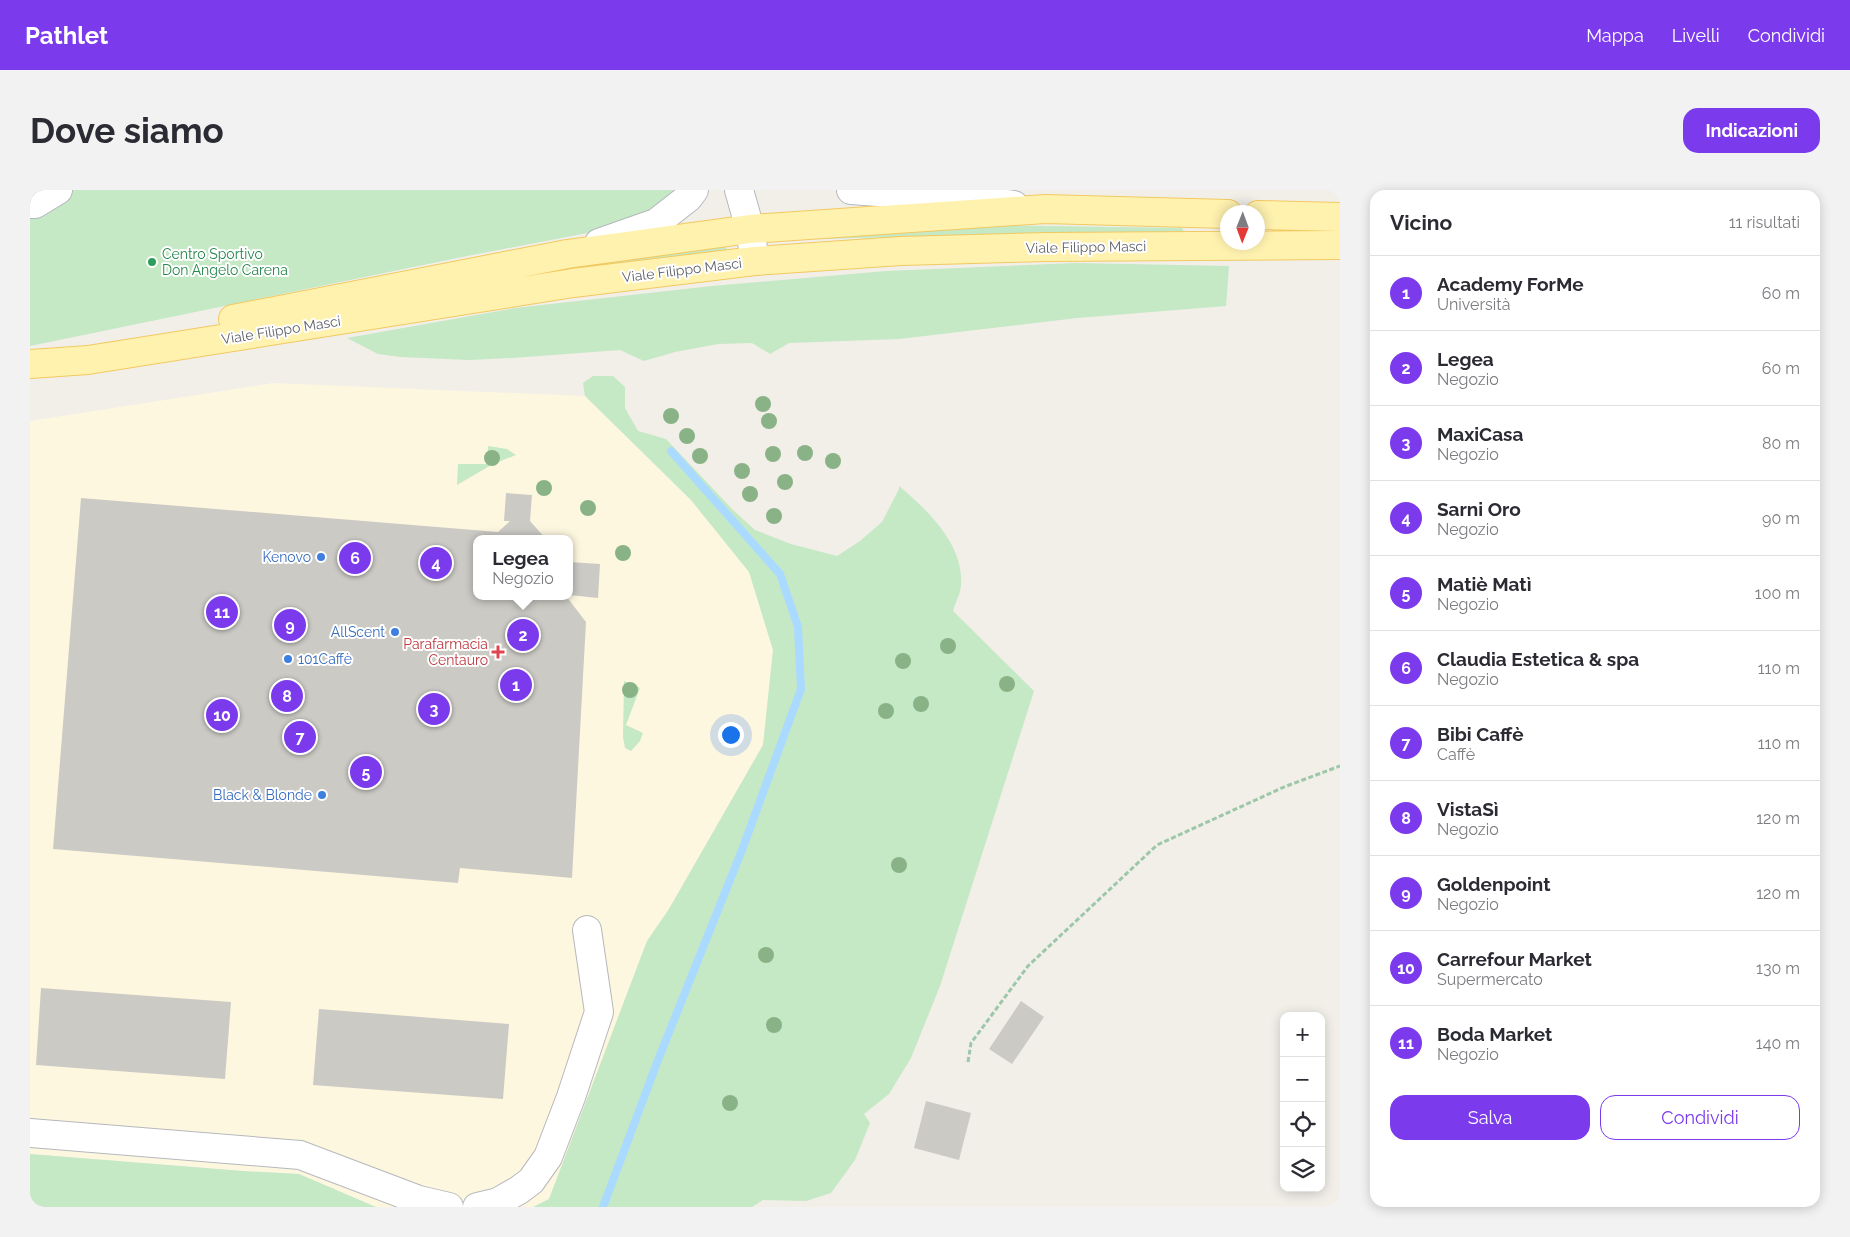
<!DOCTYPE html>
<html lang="it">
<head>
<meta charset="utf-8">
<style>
  :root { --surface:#fff; --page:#f2f2f3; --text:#2b2b33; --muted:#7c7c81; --line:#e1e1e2; --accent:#7c3aed }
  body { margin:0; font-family:Raleway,sans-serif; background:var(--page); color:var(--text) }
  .controls { position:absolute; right:15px; bottom:15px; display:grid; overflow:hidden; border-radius:10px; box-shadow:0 2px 12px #0003 }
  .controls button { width:45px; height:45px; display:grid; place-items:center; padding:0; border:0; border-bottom:1px solid var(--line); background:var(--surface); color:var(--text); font:25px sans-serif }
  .compass { position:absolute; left:1190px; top:15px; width:45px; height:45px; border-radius:50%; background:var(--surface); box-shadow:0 2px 12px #0003; rotate:181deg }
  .you { position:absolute; left:700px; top:544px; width:18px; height:18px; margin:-12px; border:4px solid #fff; border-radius:50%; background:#1a73e8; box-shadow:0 0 0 8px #1a73e833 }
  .badge { display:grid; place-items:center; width:32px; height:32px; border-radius:50%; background:var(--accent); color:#fff; font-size:16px; font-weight:700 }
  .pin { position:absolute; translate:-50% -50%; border:2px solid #fff; box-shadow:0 1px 5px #0006 }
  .popup { position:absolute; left:443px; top:345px; width:100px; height:65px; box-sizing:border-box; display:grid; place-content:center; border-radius:10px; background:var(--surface); filter:drop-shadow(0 1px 4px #0005); font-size:16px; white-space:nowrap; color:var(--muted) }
  .popup b { font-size:19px; color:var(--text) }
  .popup::after { content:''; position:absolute; left:50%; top:100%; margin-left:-10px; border:10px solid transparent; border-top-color:var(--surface) }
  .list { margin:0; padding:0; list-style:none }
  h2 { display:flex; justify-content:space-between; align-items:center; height:65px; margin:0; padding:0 20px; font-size:21px }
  h2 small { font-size:16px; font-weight:400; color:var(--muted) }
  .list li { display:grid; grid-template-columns:32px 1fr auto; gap:15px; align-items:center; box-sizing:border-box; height:75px; padding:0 20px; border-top:1px solid var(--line) }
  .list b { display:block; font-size:19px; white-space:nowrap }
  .list p { margin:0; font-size:16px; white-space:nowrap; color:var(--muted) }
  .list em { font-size:16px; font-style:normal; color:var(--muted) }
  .actions { display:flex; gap:10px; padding:15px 20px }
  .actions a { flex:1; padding:11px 0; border:1px solid var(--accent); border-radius:15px; text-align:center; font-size:18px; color:var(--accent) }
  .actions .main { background:var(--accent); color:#fff }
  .icon { flex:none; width:28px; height:28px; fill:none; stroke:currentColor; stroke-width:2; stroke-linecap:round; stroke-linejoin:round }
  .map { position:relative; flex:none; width:1310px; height:1017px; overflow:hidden; border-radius:15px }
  header { display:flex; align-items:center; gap:30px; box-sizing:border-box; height:70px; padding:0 25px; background:var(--accent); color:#fff }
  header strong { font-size:24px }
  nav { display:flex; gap:28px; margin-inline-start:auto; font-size:18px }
  .intro { display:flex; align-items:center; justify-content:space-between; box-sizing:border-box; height:120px; padding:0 30px }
  h1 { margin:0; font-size:35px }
  .button { padding:12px 22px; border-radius:15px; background:var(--accent); color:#fff; font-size:18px; font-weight:700 }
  main { display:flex; gap:30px; padding:0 30px }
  aside { flex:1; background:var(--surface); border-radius:15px; box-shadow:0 2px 12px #0003 }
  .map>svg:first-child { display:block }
  .commercial { fill:#fef7e0; fill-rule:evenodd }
  .green { fill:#c5e8c5 }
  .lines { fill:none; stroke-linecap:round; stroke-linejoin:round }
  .stream { stroke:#aadaff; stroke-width:8 }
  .building { fill:#cccac5 }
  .minor-casing { stroke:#b5b8bc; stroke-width:30 }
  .major-casing { stroke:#f2c960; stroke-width:30 }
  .path { stroke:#9cc7a9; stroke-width:3; stroke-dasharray:5 2.5; stroke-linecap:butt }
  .minor { stroke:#fff; stroke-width:28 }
  .major { stroke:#fff2af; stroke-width:28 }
  .tree { fill:#89b387 }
  .leisure-dot { fill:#2e9e5b; stroke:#fff; stroke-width:2 }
  .shop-dot { fill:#3f7fe0; stroke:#fff; stroke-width:2 }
  .health-dot { fill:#e0444e; stroke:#fff; stroke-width:2 }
  .labels { text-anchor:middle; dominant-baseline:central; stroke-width:4; stroke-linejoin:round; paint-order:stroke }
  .street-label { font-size:14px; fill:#5f6368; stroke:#fff }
  .leisure-label { font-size:14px; fill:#27864d; stroke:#fff; text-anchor:start }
  .shop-label { font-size:14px; fill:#366cbe; stroke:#fff; text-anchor:end }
  .health-label { font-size:14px; fill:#be3a42; stroke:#fff; text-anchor:end }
</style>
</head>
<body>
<header>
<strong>Pathlet</strong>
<nav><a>Mappa</a><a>Livelli</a><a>Condividi</a></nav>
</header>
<div class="intro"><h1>Dove siamo</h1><a class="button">Indicazioni</a></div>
<main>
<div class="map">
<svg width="1310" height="1017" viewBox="0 0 1310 1017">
  <rect width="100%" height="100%" fill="#f1efe8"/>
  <!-- commercial -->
  <path class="commercial" d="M243,193L555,206L661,310L719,382L743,460L733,555L639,719L617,751L519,1009L503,1017H346L269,984L213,981L0,964V231ZM447,349H539V406H447Z"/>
  <!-- green -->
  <path class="green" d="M0,0H651L615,32L437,66L0,156Z
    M960,35L1152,38L1157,48L976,44L793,49L776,46Z
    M695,55L697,59L696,61L312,126L534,75Z
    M1045,73L1199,76L1196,116L1047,128L869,149L759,153L740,164L722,153L688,154L645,162L614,171L590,160L482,168L439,170L371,167L348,164L317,148L485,118L682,96L856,81Z
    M563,186H583L595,197V218L608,241L636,249L703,320L725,340L761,354L807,366L830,351L852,332L869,299V296C897,320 934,354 931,395C931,403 925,413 923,421L1004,501L910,796L881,868L859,904L834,924L840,933L825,970L801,1003L776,1011L733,1010L722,1017H503L519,1009L617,751L639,719L733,555L743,460L719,382L661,310L555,206L553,193Z
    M458,256L477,259L486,265L463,274L427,295L428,274H457Z
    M594,491L610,498L596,535L613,543L610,551L601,561L595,558L593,547Z
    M0,964L213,981L269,984L346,1017H0Z"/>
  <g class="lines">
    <!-- stream -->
    <path class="stream" d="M573,1017L628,870L712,660L771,499L768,437L750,384L641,261"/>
  </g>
  <!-- building -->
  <path class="building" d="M476,303L502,305L500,331L516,349H447V406H536L556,432L542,688L430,678L428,693L23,659L51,308L468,342L480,331H474Z
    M539,372L570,374L568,408L539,405Z
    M11,798L201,812L195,889L6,875Z
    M991,811L1014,827L982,874L959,859Z
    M289,819L479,834L473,909L283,895Z
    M896,911L941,923L929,970L884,958Z"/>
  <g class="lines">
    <defs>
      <path id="minor" d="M709,0L720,39L725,71
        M821,0L943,9L984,15
        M0,14H5L28,0
        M569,53L626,33L658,8L664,0
        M0,943L270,965L389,1010L419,1017
        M447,1017L468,1012L489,1000L501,991L518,967L541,907L569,822L557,740"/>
      <path id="major" d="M1228,25L1310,27
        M203,129L537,64L720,39L1015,19L1198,24
        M0,174L58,170L543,93L725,71L871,61L1017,57L1310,55"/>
    </defs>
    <!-- minor casing -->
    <use href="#minor" class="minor-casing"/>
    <!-- major casing -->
    <use href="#major" class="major-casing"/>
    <!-- path -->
    <path class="path" d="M938,872L941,853L998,776L1127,655L1254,597L1310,576"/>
    <!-- minor -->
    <use href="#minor" class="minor"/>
    <!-- major -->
    <use href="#major" class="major"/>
  </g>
  <!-- trees -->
  <g class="tree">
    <circle cx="733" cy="214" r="8"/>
    <circle cx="641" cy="226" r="8"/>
    <circle cx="739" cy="231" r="8"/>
    <circle cx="657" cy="246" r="8"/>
    <circle cx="775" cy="263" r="8"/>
    <circle cx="743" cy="264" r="8"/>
    <circle cx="670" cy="266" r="8"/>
    <circle cx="462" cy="268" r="8"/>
    <circle cx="803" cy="271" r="8"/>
    <circle cx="712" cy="281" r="8"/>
    <circle cx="755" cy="292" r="8"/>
    <circle cx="514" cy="298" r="8"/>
    <circle cx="720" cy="304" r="8"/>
    <circle cx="558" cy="318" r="8"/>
    <circle cx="744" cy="326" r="8"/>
    <circle cx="593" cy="363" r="8"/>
    <circle cx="918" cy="456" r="8"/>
    <circle cx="873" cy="471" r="8"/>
    <circle cx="977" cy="494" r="8"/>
    <circle cx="600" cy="500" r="8"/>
    <circle cx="891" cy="514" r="8"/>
    <circle cx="856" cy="521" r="8"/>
    <circle cx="869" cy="675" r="8"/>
    <circle cx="736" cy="765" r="8"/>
    <circle cx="744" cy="835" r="8"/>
    <circle cx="700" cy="913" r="8"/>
  </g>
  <!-- markers -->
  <circle class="leisure-dot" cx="122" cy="72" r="5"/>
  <g class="shop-dot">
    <circle cx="291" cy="367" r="5"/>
    <circle cx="365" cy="442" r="5"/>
    <circle cx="258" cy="469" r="5"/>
    <circle cx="292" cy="605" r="5"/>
  </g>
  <path class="health-dot" d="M465.5 454.5h5v5h5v5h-5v5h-5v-5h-5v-5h5z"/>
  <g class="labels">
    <!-- street labels -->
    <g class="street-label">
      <text transform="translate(1056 57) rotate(-1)">Viale Filippo Masci</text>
      <text transform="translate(652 80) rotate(-7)">Viale Filippo Masci</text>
      <text transform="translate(251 140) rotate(-9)">Viale Filippo Masci</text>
    </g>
    <!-- leisure labels -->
    <g class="leisure-label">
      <text x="132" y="64">Centro Sportivo<tspan x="132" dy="16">Don Angelo Carena</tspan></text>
    </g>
    <!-- shop labels -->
    <g class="shop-label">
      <text x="281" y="367">Kenovo</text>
      <text x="355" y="442">AllScent</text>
      <text x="268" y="469" text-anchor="start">101Caffè</text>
      <text x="282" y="605">Black &amp; Blonde</text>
    </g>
    <!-- health labels -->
    <g class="health-label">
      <text x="458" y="454">Parafarmacia<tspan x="458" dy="16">Centauro</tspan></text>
    </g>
  </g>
</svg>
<div class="controls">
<button>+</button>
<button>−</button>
<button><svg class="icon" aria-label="locate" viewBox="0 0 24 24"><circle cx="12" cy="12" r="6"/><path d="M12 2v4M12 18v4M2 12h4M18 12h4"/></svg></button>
<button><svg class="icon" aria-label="layers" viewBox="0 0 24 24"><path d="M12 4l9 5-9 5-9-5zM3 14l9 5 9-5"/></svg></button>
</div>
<svg class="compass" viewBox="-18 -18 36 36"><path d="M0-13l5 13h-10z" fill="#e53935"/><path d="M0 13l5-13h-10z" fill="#7c7c81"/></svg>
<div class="you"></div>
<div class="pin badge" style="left:486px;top:495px">1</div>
<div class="pin badge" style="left:493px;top:445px">2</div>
<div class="popup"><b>Legea</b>Negozio</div>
<div class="pin badge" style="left:404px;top:519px">3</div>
<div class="pin badge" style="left:406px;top:373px">4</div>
<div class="pin badge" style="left:336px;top:582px">5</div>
<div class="pin badge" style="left:325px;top:368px">6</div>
<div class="pin badge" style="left:270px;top:547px">7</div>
<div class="pin badge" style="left:257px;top:506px">8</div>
<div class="pin badge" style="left:260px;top:435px">9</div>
<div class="pin badge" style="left:192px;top:525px">10</div>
<div class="pin badge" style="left:192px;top:422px">11</div>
</div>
<aside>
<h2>Vicino<small>11 risultati</small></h2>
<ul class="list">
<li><span class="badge">1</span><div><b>Academy ForMe</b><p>Università</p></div><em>60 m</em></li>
<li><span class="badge">2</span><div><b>Legea</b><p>Negozio</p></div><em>60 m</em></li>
<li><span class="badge">3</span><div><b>MaxiCasa</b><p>Negozio</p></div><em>80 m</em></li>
<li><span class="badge">4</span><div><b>Sarni Oro</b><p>Negozio</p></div><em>90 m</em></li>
<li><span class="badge">5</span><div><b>Matiè Matì</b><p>Negozio</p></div><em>100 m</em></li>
<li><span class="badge">6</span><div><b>Claudia Estetica &amp; spa</b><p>Negozio</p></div><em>110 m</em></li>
<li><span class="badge">7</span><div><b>Bibi Caffè</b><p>Caffè</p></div><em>110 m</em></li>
<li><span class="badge">8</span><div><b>VistaSì</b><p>Negozio</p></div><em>120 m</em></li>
<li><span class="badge">9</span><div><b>Goldenpoint</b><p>Negozio</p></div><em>120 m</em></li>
<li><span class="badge">10</span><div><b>Carrefour Market</b><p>Supermercato</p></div><em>130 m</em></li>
<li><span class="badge">11</span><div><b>Boda Market</b><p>Negozio</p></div><em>140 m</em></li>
</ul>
<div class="actions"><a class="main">Salva</a><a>Condividi</a></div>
</aside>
</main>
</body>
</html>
